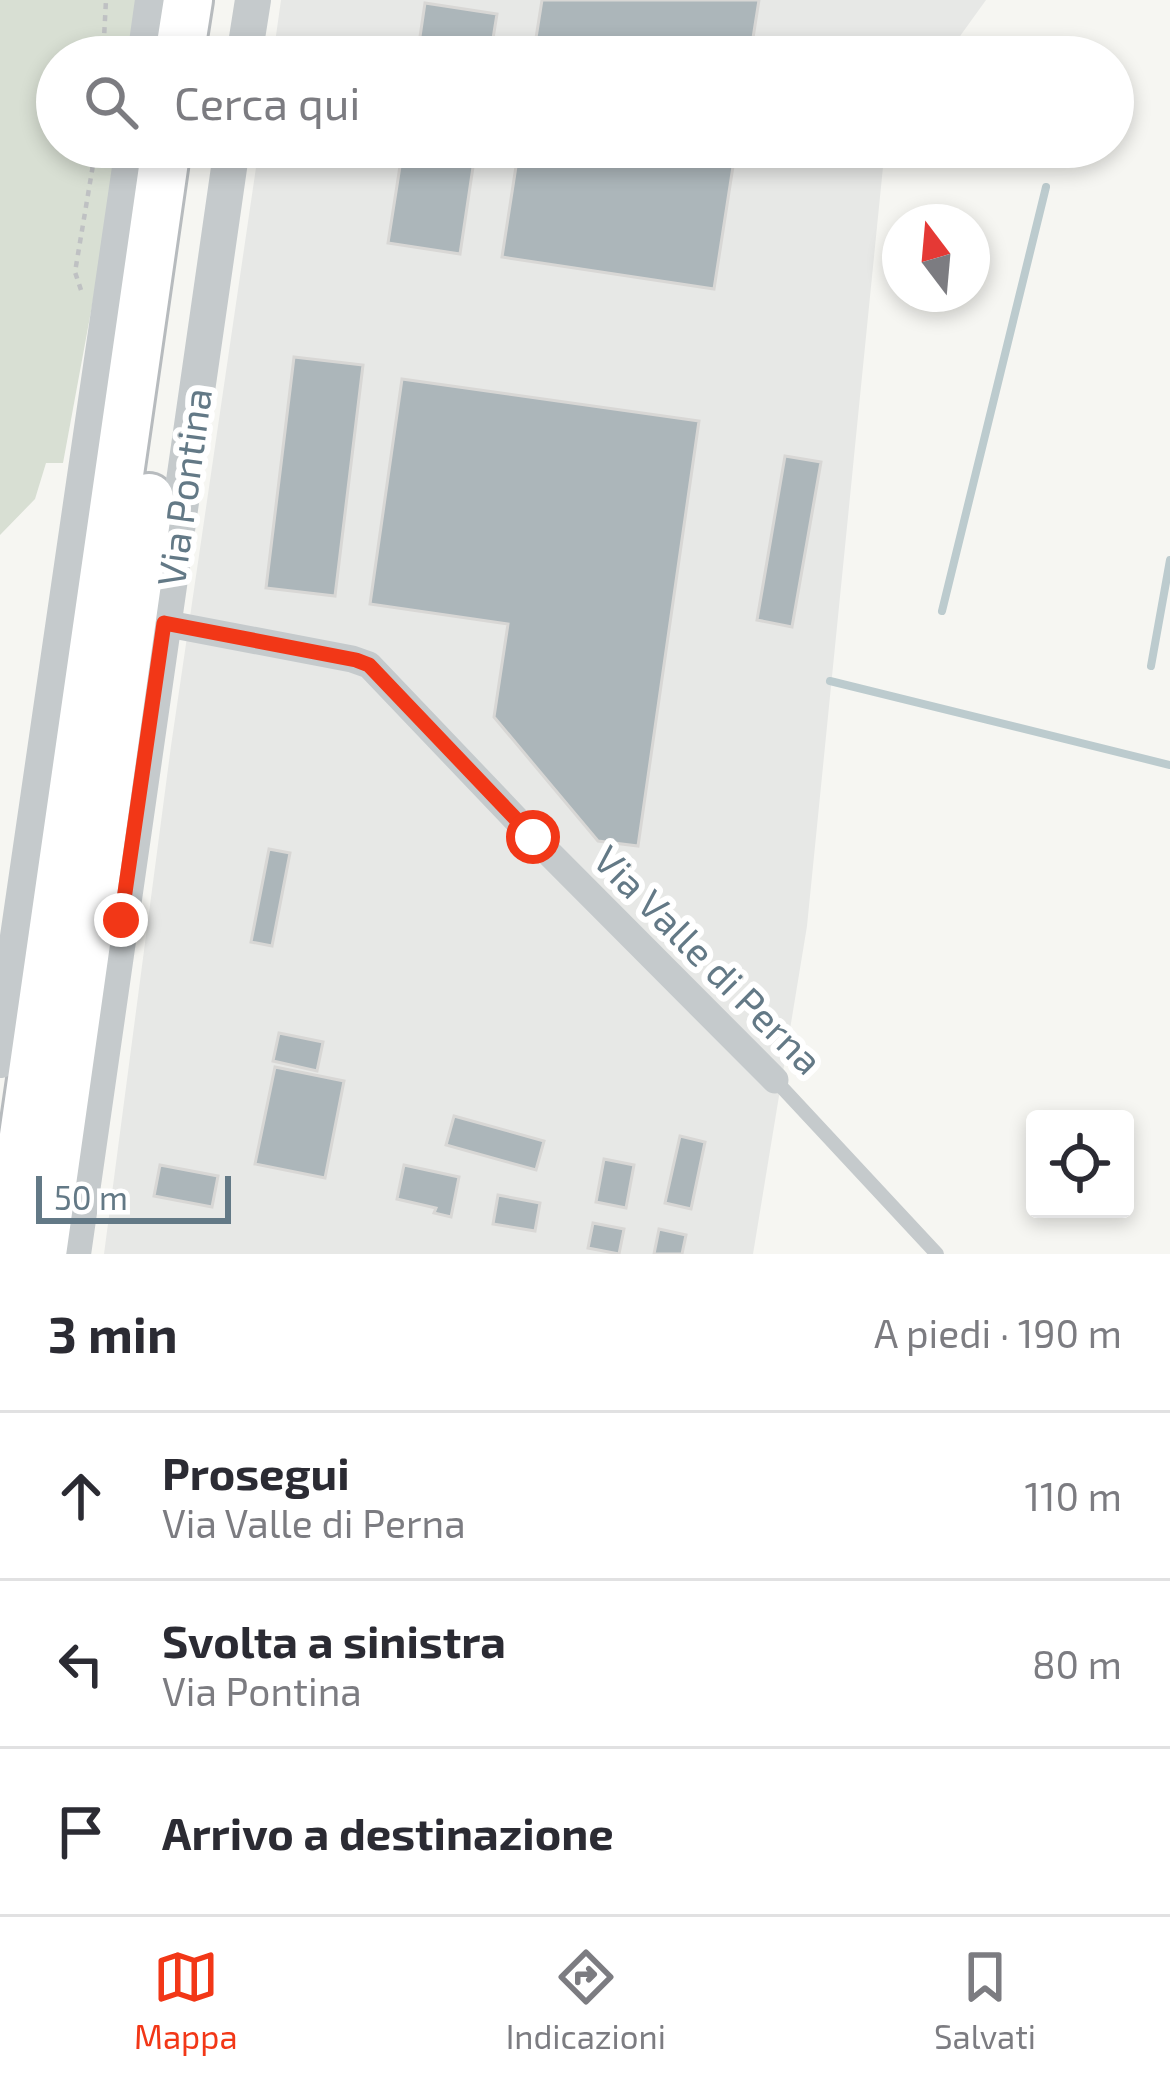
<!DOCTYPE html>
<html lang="it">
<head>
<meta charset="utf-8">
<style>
  :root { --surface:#fff; --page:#f7f7f7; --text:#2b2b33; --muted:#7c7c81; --line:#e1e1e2; --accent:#f23717 }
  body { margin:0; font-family:"Exo 2",sans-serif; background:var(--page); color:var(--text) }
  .controls { position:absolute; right:36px; bottom:36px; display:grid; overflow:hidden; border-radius:12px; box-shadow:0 6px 18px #0003 }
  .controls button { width:108px; height:108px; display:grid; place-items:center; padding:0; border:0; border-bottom:3px solid var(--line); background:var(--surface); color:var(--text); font:60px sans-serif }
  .compass { position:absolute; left:882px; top:204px; width:108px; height:108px; border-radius:50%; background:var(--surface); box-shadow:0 6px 18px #0003; rotate:344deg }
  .scale { position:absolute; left:36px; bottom:30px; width:195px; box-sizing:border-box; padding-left:12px; border:6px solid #637986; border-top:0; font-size:33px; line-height:42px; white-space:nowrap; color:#637986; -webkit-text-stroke:9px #fff; paint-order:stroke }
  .stop { position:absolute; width:36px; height:36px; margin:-27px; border:9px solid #f23717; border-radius:50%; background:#fff }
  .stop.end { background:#f23717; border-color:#fff; box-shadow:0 3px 12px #0008 }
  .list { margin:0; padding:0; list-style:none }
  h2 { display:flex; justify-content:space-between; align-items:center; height:156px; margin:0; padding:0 48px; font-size:51px }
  h2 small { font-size:39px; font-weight:400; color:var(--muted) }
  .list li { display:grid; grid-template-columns:78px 1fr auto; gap:36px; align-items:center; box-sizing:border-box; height:168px; padding:0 48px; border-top:3px solid var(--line) }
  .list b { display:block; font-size:45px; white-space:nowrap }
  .list p { margin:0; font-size:39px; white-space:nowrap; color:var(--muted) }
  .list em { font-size:39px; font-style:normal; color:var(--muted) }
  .icon { flex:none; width:66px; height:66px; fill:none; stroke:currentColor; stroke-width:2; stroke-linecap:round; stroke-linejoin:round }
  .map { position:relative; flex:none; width:1170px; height:1254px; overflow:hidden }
  .search { position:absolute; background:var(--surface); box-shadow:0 6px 18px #0003; left:36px; right:36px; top:36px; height:132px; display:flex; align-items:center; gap:30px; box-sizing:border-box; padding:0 42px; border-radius:66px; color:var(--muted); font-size:45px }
  .sheet { height:660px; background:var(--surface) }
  nav { display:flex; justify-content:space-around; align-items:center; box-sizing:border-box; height:168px; border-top:3px solid var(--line); background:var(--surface); font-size:33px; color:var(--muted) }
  nav a { display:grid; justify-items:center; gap:6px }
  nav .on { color:var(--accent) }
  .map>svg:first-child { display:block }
  .built { fill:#e7e8e6 }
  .green { fill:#d8dfd3 }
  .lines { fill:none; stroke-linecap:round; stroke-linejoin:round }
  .stream { stroke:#bccbce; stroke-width:8 }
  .building { fill:#acb6ba; stroke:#d8d7d5; stroke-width:3 }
  .trunk-casing { stroke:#b7bbbe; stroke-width:54 }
  .path { stroke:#bfc1c3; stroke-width:4.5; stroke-dasharray:6 6; stroke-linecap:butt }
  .service { stroke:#c5cacc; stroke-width:14 }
  .minor { stroke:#c5cacc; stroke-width:27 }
  .tertiary { stroke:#c5cacc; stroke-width:36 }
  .trunk { stroke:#fff; stroke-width:48 }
  .route { stroke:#f23717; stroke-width:15 }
  .labels { text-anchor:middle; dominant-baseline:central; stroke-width:12; stroke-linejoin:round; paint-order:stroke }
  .street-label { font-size:39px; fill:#637986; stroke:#fff }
</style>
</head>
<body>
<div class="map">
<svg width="1170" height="1254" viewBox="0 0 1170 1254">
  <rect width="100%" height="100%" fill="#f6f6f2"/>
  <!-- built -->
  <path class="built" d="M281,0H986L945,57H273Z
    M259,147H885L807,926L753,1254H104L171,746Z"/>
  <!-- green -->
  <path class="green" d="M0,0H137L130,57H57V147H119L113,192L63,463H46L35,499L0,535Z"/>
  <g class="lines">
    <!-- stream -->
    <path class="stream" d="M942,611L1046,187
      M1151,666L1170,560
      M830,681L1170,765"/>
  </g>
  <!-- building -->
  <path class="building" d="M542,0H759L750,57H533Z
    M425,3L497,14L490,57H417Z
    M403,147H476L460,254L388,243Z
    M519,147H736L714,289L502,257Z
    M294,357L363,365L335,596L266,588Z
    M402,379L699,421L638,846L598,841L494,717L508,624L370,604Z
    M785,456L821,462L792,627L757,620Z
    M269,849L290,853L272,946L251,942Z
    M279,1033L323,1042L317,1071L273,1061Z
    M275,1067L344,1081L325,1178L255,1164Z
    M454,1116L544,1141L536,1170L446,1145Z
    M680,1136L705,1142L691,1209L665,1203Z
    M604,1159L634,1165L626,1208L596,1202Z
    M160,1165L218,1176L212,1207L154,1196Z
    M404,1165L459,1177L451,1217L434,1213L436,1208L397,1199Z
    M498,1195L540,1203L535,1231L493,1224Z
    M593,1223L624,1229L619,1254L588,1248Z
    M659,1229L686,1235L682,1254H654Z"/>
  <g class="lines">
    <defs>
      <path id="trunk" d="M179,57L188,0
        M7,1254L166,147
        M42,1254L149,498"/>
    </defs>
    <!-- trunk casing -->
    <use href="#trunk" class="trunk-casing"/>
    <!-- path -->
    <path class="path" d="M103,57L106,0
      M81,290L75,272L96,147"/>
    <!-- service -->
    <path class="service" d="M775,1080L937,1254"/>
    <!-- minor -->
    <path class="minor" d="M163,623L352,659L369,665L533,837L775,1080"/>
    <!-- tertiary -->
    <path class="tertiary" d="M145,57L153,0
      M244,57L253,0
      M0,1060L133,147
      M73,1254L232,147"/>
    <!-- trunk -->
    <use href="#trunk" class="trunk"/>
  </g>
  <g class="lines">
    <!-- route -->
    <path class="route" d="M121,920L164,623L356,660L369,665L533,837"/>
  </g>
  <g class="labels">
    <!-- street labels -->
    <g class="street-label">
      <text transform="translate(183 487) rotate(-82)">Via Pontina</text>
      <text transform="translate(709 959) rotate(45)">Via Valle di Perna</text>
    </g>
  </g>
</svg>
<div class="controls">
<button><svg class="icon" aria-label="locate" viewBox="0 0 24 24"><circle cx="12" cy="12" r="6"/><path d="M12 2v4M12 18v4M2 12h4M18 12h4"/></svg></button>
</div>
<svg class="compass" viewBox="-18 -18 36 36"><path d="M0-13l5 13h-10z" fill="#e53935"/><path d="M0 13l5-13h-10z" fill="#7c7c81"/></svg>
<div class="scale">50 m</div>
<div class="stop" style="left:533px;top:837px"></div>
<div class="stop end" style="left:121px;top:920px"></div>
<div class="search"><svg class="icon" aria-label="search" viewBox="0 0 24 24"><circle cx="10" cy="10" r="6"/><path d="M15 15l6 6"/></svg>Cerca qui</div>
</div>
<section class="sheet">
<h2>3 min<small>A piedi · 190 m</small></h2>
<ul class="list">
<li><svg class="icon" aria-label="ahead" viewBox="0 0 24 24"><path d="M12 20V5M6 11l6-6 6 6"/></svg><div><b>Prosegui</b><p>Via Valle di Perna</p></div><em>110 m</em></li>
<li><svg class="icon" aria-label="left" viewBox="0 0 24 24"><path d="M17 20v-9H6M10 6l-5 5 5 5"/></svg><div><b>Svolta a sinistra</b><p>Via Pontina</p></div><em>80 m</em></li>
<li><svg class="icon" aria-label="arrive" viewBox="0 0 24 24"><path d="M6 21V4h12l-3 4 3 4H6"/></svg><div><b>Arrivo a destinazione</b></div></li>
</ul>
</section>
<nav>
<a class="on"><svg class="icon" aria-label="map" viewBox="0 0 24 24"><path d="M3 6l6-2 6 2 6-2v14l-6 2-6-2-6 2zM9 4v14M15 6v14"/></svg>Mappa</a>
<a><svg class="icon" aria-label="directions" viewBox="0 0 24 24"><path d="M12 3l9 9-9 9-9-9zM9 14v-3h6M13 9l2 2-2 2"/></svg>Indicazioni</a>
<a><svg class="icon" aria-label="saved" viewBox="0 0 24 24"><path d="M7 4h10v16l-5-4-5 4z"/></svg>Salvati</a>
</nav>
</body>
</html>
